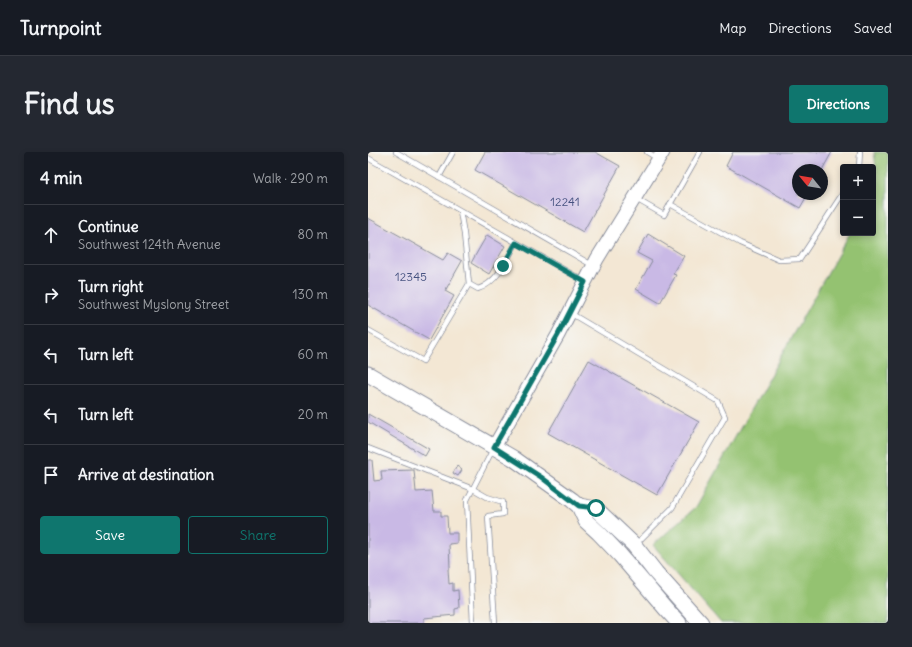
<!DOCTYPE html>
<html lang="en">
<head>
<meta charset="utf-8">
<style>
	body { margin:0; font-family:Delius,sans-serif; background:#242831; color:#f1f3f6 }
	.controls { position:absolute; right:12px; top:12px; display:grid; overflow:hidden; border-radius:4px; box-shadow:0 2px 6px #0003 }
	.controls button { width:36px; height:36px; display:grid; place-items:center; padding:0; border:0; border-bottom:1px solid #363941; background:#171b24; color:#f1f3f6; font:20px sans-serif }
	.compass { position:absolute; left:424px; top:12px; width:36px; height:36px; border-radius:50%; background:#171b24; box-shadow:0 2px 6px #0003; rotate:300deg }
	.stop { position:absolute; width:12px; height:12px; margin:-9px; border:3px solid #0f766e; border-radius:50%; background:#fff }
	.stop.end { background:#0f766e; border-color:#fff; box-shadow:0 1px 4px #0008 }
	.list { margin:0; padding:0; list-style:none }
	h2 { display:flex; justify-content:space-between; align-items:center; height:52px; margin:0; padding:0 16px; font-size:17px }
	h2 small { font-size:13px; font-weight:400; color:#9ea1a6 }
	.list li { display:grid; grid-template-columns:26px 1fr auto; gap:12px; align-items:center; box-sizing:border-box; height:60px; padding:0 16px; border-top:1px solid #363941 }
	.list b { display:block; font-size:15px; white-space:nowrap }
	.list p { margin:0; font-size:13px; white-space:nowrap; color:#9ea1a6 }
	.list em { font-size:13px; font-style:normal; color:#9ea1a6 }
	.actions { display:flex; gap:8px; padding:12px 16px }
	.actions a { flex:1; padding:9px 0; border:1px solid #0f766e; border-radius:4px; text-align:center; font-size:14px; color:#0f766e }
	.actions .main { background:#0f766e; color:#fff }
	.icon { flex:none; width:22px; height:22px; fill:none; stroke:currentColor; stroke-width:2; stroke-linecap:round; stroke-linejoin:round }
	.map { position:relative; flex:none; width:520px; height:471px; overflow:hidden; border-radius:4px }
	header { display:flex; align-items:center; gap:24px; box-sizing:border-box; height:56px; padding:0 20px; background:#171b24; border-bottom:1px solid #363941 }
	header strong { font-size:19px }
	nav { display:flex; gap:22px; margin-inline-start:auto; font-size:14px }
	.intro { display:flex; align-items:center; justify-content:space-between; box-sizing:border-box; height:96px; padding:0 24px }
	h1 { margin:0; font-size:28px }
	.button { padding:10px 18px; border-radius:4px; background:#0f766e; color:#fff; font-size:14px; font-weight:700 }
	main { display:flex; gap:24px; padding:0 24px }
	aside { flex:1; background:#171b24; border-radius:4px; box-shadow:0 2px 6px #0003 }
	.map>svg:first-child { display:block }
	.green { fill:#94c271; stroke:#587868 }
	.building { fill:#c9b9e5 }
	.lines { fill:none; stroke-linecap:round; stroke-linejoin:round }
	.lane-casing { stroke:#878b99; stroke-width:6 }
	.secondary-casing { stroke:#878b99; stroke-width:15 }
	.primary-casing { stroke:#878b99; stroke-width:17 }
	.lane { stroke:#fff; stroke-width:4.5 }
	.secondary { stroke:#fff; stroke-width:13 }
	.primary { stroke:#fff; stroke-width:15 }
	.route { stroke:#0f766e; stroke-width:5 }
	.labels { text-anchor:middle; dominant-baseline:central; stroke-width:3; stroke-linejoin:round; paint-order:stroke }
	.number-label { font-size:12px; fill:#465280 }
</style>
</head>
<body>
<header>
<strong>Turnpoint</strong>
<nav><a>Map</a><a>Directions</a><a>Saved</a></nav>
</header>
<div class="intro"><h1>Find us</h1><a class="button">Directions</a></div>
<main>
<aside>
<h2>4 min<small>Walk · 290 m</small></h2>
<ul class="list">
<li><svg class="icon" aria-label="ahead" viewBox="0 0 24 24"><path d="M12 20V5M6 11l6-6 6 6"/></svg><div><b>Continue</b><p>Southwest 124th Avenue</p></div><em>80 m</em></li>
<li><svg class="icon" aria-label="right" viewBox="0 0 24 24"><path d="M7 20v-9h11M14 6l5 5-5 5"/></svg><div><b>Turn right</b><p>Southwest Myslony Street</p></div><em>130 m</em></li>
<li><svg class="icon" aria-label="left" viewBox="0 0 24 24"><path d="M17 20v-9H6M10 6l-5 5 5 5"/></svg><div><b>Turn left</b></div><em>60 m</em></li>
<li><svg class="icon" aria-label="left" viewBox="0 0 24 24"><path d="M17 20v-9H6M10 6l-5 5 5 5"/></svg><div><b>Turn left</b></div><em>20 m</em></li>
<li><svg class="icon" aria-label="arrive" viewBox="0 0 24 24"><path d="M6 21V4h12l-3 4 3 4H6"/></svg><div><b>Arrive at destination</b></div></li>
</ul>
<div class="actions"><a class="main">Save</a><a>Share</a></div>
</aside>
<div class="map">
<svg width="520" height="471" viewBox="0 0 520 471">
	<rect width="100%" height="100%" fill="#f6f6f2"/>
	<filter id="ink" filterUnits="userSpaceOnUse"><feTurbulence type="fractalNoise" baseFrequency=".025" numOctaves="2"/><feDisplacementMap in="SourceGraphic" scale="8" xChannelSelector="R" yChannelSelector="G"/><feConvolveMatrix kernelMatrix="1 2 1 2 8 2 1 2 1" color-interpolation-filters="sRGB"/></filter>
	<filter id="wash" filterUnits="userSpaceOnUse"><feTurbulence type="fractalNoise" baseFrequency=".012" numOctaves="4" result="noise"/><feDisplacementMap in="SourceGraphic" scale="16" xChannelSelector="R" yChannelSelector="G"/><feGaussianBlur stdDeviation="0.9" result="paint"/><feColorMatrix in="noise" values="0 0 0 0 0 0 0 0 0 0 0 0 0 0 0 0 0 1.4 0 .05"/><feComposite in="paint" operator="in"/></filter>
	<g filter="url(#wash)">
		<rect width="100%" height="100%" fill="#f3e7d4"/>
		<!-- green -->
		<polygon class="green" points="506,0 520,0 520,471 353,471 285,393 328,355 482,81 505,81 505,41 510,32"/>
		<g id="blocks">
			<!-- building -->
			<g class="building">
				<polygon points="117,0 227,0 252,14 215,80 107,18"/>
				<polygon points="365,0 464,0 454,18 430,18 430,42 440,42 432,56 358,14"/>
				<polygon points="0,66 75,108 80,101 94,109 77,139 86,144 61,188 0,153"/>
				<polygon points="280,82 316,104 305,122 308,123 292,151 268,137 284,109 269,101"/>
				<polygon points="119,83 137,94 121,122 103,111"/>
				<polygon points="221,208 331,270 289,343 180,281"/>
				<polygon points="0,262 61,297 57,304 0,270"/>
				<polygon points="0,308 4,308 6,329 14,328 13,319 46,318 48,340 64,339 66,359 73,359 73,364 79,364 80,381 89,381 89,391 81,392 82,416 80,417 81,432 85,431 85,439 90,438 91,456 87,457 87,463 56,466 56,471 0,471"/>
				<polygon points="89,314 94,318 90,324 85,321"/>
			</g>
		</g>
	</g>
	<g filter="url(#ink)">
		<use href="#blocks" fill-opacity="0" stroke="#878b99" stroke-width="1"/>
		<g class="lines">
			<defs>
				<g id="lane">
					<polyline points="28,0 224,113"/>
					<polyline points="279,0 289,6"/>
					<polyline points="0,6 216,129"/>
					<polyline points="491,15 492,0"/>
					<polyline points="71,25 85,0"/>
					<polyline points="268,47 296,63 332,0"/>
					<polyline points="302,52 372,91 411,108 432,107 475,41"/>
					<polyline points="92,59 96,82 101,132"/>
					<polyline points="202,161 350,249 357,265 304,356 268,392"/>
					<path d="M0,178L55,209L101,132L110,137C130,130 139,108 148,91"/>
					<polyline points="0,296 105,337 119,345 135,350 135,362 120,364 127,471"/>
					<polyline points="105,471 99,348 125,297"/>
				</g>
				<polyline id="secondary" points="126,295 190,183 229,107 295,0"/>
				<g id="primary">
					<polyline points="0,222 145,306 204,348 211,354 218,369 231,381 252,403 298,457 311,471"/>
					<polyline points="211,354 228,357 266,393 288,421 333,471"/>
				</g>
			</defs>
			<!-- lane casing -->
			<use href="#lane" class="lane-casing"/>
			<!-- secondary casing -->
			<use href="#secondary" class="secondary-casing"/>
			<!-- primary casing -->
			<use href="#primary" class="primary-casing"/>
			<!-- lane -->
			<use href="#lane" class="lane"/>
			<!-- secondary -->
			<use href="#secondary" class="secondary"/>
			<!-- primary -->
			<use href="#primary" class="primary"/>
		</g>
	</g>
	<g class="lines" filter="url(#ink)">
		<!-- route -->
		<polyline class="route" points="135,114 148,91 217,130 190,183 126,295 173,325 211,354 228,356"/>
	</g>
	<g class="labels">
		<!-- number labels -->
		<g class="number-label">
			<text x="197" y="49">12241</text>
			<text x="43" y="124">12345</text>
		</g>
	</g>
</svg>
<div class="controls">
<button>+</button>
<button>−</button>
</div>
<svg class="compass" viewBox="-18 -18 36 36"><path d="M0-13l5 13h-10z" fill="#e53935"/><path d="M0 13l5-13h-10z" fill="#9ea1a6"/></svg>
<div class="stop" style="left:228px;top:356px"></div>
<div class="stop end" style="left:135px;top:114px"></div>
</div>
</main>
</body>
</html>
